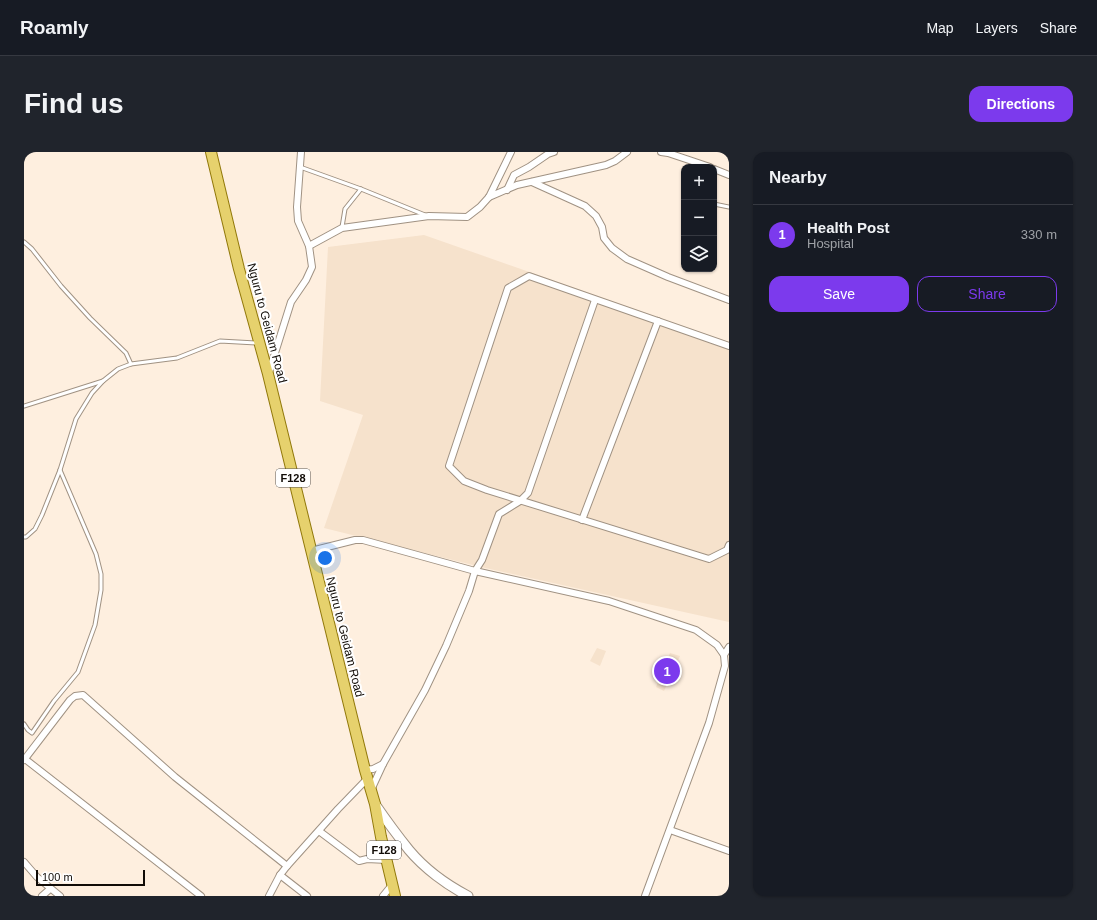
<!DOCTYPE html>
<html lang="en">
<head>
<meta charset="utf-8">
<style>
	body { margin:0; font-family:Arial,sans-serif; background:#20242c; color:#f1f3f6 }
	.controls { position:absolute; right:12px; top:12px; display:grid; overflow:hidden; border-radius:8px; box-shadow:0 1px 3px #0004 }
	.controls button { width:36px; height:36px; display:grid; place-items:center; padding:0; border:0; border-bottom:1px solid #363941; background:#171b24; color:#f1f3f6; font:20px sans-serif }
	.scale { position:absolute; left:12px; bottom:10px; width:109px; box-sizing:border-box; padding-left:4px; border:2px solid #110c07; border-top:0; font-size:11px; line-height:14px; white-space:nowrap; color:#110c07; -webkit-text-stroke:3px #fff; paint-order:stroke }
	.you { position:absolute; left:301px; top:406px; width:14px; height:14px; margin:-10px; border:3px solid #fff; border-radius:50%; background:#1a73e8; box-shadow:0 0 0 6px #1a73e833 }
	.badge { display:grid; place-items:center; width:26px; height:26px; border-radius:50%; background:#7c3aed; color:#fff; font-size:13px; font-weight:700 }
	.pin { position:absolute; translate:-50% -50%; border:2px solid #fff; box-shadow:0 1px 4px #0006 }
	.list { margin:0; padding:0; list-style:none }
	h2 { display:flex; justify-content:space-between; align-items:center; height:52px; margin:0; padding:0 16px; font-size:17px }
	h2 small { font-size:13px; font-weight:400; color:#9ea1a6 }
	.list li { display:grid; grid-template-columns:26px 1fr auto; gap:12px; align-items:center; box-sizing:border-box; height:60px; padding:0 16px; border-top:1px solid #363941 }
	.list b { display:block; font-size:15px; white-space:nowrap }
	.list p { margin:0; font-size:13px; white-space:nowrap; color:#9ea1a6 }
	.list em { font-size:13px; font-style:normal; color:#9ea1a6 }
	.actions { display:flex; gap:8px; padding:12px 16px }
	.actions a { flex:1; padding:9px 0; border:1px solid #7c3aed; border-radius:12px; text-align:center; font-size:14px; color:#7c3aed }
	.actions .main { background:#7c3aed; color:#fff }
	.icon { flex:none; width:22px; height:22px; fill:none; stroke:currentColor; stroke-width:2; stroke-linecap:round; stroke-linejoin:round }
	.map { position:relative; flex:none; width:705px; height:744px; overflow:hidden; border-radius:12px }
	header { display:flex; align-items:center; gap:24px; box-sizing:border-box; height:56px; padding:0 20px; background:#171b24; border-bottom:1px solid #363941 }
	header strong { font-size:19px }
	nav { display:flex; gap:22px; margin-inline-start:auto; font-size:14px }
	.intro { display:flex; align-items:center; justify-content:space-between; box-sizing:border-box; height:96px; padding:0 24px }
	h1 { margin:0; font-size:28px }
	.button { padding:10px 18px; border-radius:12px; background:#7c3aed; color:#fff; font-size:14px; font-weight:700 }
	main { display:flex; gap:24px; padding:0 24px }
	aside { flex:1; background:#171b24; border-radius:12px; box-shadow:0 1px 3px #0004 }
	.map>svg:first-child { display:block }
	.built { fill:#f6e2cc }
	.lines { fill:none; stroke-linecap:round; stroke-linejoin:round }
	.lane-casing { stroke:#a09283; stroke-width:5 }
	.street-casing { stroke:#a09283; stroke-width:8 }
	.secondary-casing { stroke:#a09283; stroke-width:11 }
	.primary-casing { stroke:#91780a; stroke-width:12 }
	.lane { stroke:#fff; stroke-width:3 }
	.street { stroke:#fff; stroke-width:6 }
	.secondary { stroke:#fff; stroke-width:9 }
	.primary { stroke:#e6d16d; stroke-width:10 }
	.labels { text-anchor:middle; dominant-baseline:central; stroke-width:4; stroke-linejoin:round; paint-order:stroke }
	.shield { fill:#fff; stroke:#585551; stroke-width:1 }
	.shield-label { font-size:11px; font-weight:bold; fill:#110c07 }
	.street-label { font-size:12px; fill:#110c07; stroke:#fff }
</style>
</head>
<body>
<header>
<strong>Roamly</strong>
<nav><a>Map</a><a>Layers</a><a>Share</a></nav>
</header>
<div class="intro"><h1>Find us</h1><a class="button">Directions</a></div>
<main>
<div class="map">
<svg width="705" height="744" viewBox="0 0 705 744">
	<rect width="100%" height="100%" fill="#feefdf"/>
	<!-- built -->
	<g class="built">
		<polygon points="400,83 705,190 705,470 457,415 300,376 339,263 296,249 304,95"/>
		<polygon points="573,496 582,499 576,514 566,509"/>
		<polygon points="646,501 656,504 640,539 632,535"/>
	</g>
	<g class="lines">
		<defs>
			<g id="lane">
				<polyline points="276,15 337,37 401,63"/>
				<polyline points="690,52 705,55"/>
				<polyline points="318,75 321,57 337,37"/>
				<polyline points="0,90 8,97 37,134 66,166 102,201 107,212"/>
				<polyline points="0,254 79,229"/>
				<polyline points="0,385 2,385 11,377 18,363 36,318 52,267 68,241 79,229 94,217 107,212 153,206 196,189 234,191"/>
				<polyline points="0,572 4,578 8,581 30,549 54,520 71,473 77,438 77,422 72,402 36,318"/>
			</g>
			<g id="street">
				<polyline points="637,0 644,1 686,15"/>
				<polyline points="690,17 705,23"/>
				<polyline points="508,30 561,54 572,64 578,75 580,86 588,96 603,107 644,125 705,148"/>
				<polyline points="483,38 490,23 505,15 524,2 530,0"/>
				<polyline points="465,45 493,33 582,13 591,9 603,0"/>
				<polyline points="285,94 318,76 405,64 443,65 456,55 465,45 487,0"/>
				<polyline points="705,194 505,124 484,136 425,314 440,329 463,338 685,407 703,398 705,393"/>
				<polyline points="245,220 267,150 282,128 288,115 285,94 274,69 273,55 277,0"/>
				<polyline points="558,368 634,169"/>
				<polyline points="287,399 331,388 339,388 451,419 585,449 672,478 693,493 700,503 701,514 685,571 621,744"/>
				<polyline points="700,503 705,495"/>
				<polyline points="1,607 177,744"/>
				<polyline points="0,608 46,548 51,544 59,543 151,625 263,714"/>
				<polyline points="341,618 349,617 359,612"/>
				<polyline points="347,638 359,612 401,538 422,494 445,439 451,419 458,408 475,362 496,349 504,341 571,148"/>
				<polyline points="646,678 705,699"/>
				<polyline points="295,679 335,709 343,707 363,708"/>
				<polyline points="0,710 13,725 36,744"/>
				<polyline points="256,723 283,744"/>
				<polyline points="18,744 26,737"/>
				<polyline points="245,744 256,723 263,714 314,657 343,627"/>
				<polyline points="359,744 368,733"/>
			</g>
			<path id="secondary" d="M351,652C362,668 373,683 385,698C400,716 423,733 444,744"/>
			<polyline id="primary" points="187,0 215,117 244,222 341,618 351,652 357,685 371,744"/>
		</defs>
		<!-- lane casing -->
		<use href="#lane" class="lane-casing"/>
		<!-- street casing -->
		<use href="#street" class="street-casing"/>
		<!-- secondary casing -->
		<use href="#secondary" class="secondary-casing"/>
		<!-- primary casing -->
		<use href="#primary" class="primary-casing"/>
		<!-- lane -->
		<use href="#lane" class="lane"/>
		<!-- street -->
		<use href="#street" class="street"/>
		<!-- secondary -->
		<use href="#secondary" class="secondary"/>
		<!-- primary -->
		<use href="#primary" class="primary"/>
	</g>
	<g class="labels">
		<!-- shield labels -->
		<g class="shield">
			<rect x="252" y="317" width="34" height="18" rx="3"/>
			<rect x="343" y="689" width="34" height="18" rx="3"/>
		</g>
		<g class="shield-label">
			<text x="269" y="326">F128</text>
			<text x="360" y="698">F128</text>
		</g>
		<!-- street labels -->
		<g class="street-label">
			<text transform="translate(243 171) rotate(75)">Nguru to Geidam Road</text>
			<text transform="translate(321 485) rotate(76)">Nguru to Geidam Road</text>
		</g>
	</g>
</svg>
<div class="controls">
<button>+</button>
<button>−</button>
<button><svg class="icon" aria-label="layers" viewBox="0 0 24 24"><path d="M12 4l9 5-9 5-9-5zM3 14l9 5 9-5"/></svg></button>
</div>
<div class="scale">100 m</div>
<div class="you"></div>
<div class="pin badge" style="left:643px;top:519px">1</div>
</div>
<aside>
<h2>Nearby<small></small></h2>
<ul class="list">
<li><span class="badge">1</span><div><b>Health Post</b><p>Hospital</p></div><em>330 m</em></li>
</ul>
<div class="actions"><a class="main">Save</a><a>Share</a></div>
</aside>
</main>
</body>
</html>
